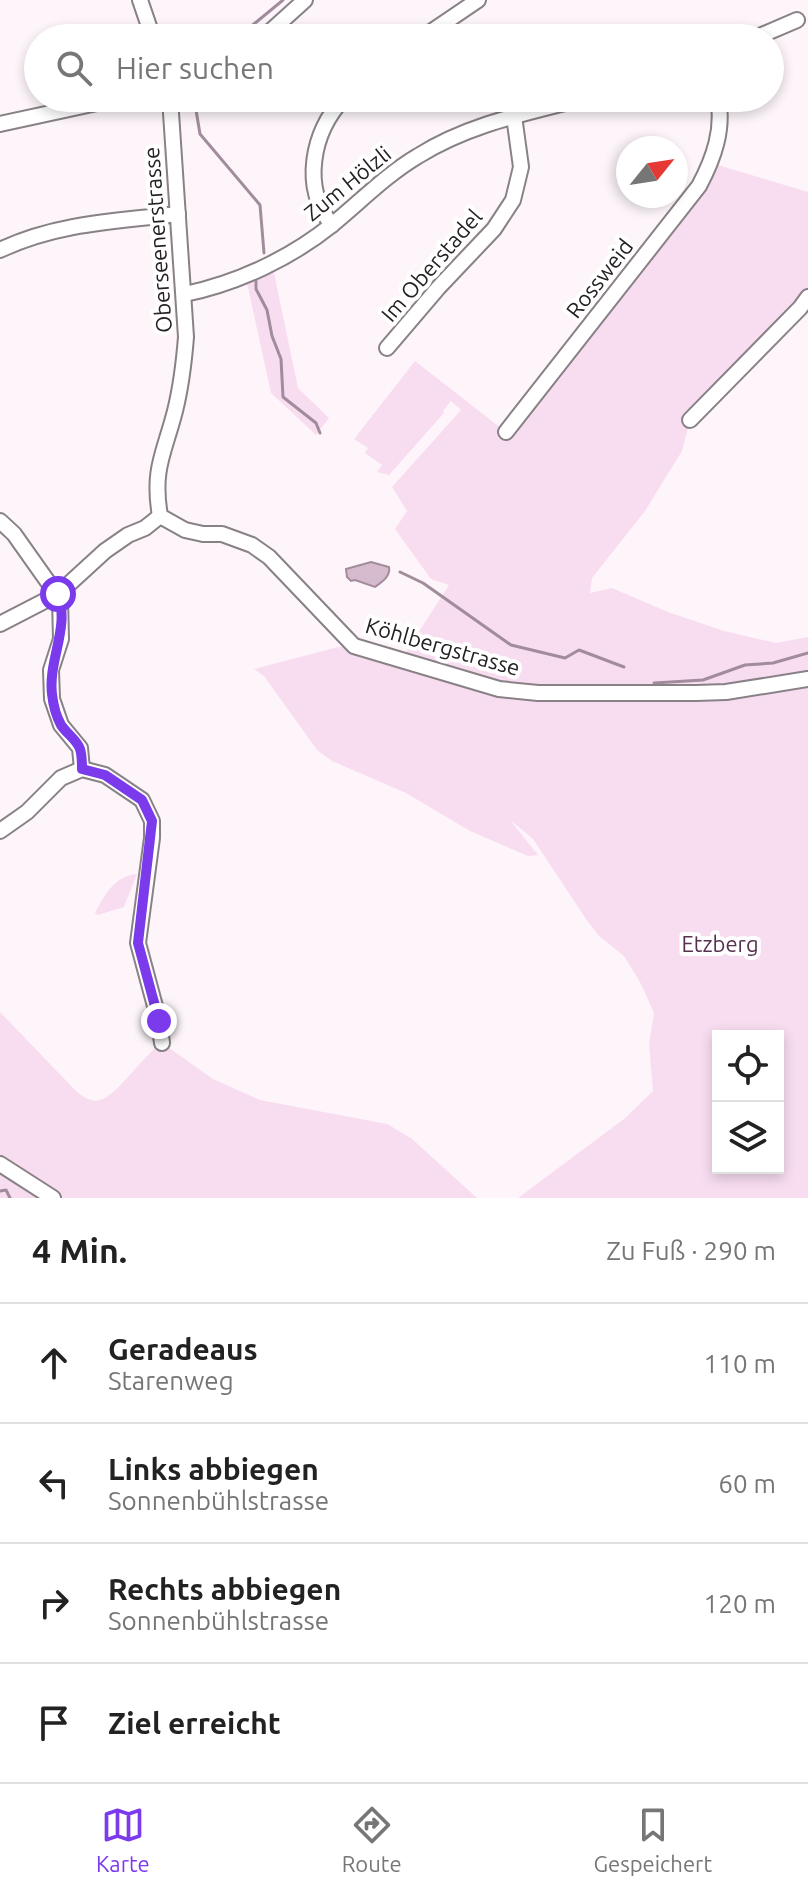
<!DOCTYPE html>
<html lang="de">
<head>
<meta charset="utf-8">
<style>
	body { margin:0; font-family:Ubuntu,sans-serif; background:#f2f2f2; color:#222 }
	.controls { position:absolute; right:24px; bottom:24px; display:grid; overflow:hidden; border-radius:0px; box-shadow:0 4px 12px #0003 }
	.controls button { width:72px; height:72px; display:grid; place-items:center; padding:0; border:0; border-bottom:2px solid #e0e0e0; background:#fff; color:#222; font:40px sans-serif }
	.compass { position:absolute; left:616px; top:136px; width:72px; height:72px; border-radius:50%; background:#fff; box-shadow:0 4px 12px #0003; rotate:60deg }
	.stop { position:absolute; width:24px; height:24px; margin:-18px; border:6px solid #7c3aed; border-radius:50%; background:#fff }
	.stop.end { background:#7c3aed; border-color:#fff; box-shadow:0 2px 8px #0008 }
	.list { margin:0; padding:0; list-style:none }
	h2 { display:flex; justify-content:space-between; align-items:center; height:104px; margin:0; padding:0 32px; font-size:34px }
	h2 small { font-size:26px; font-weight:400; color:#767676 }
	.list li { display:grid; grid-template-columns:52px 1fr auto; gap:24px; align-items:center; box-sizing:border-box; height:120px; padding:0 32px; border-top:2px solid #e0e0e0 }
	.list b { display:block; font-size:30px; white-space:nowrap }
	.list p { margin:0; font-size:26px; white-space:nowrap; color:#767676 }
	.list em { font-size:26px; font-style:normal; color:#767676 }
	.icon { flex:none; width:44px; height:44px; fill:none; stroke:currentColor; stroke-width:2; stroke-linecap:round; stroke-linejoin:round }
	.map { position:relative; flex:none; width:808px; height:1198px; overflow:hidden }
	.search { position:absolute; background:#fff; box-shadow:0 4px 12px #0003; left:24px; right:24px; top:24px; height:88px; display:flex; align-items:center; gap:20px; box-sizing:border-box; padding:0 28px; border-radius:44px; color:#767676; font-size:30px }
	.sheet { height:584px; background:#fff }
	nav { display:flex; justify-content:space-around; align-items:center; box-sizing:border-box; height:112px; border-top:2px solid #e0e0e0; background:#fff; font-size:22px; color:#767676 }
	nav a { display:grid; justify-items:center; gap:4px }
	nav .on { color:#7c3aed }
	.map>svg:first-child { display:block }
	.green { fill:#f8ddf0; fill-rule:evenodd }
	.water { fill:#d6bace; stroke:#a18c9b; stroke-width:2 }
	.lines { fill:none; stroke-linecap:round; stroke-linejoin:round }
	.stream { stroke:#a18c9b; stroke-width:3 }
	.minor-casing { stroke:#888186; stroke-width:18 }
	.minor { stroke:#fff; stroke-width:14 }
	.route { stroke:#7c3aed; stroke-width:10 }
	.labels { text-anchor:middle; dominant-baseline:central; stroke-width:8; stroke-linejoin:round; paint-order:stroke }
	.street-label { font-size:22px; fill:#242123; stroke:#fff }
	.park-label { font-size:22px; fill:#57304f; stroke:#fff }
</style>
</head>
<body>
<div class="map">
<svg width="808" height="1198" viewBox="0 0 808 1198">
	<rect width="100%" height="100%" fill="#fdf5fa"/>
	<!-- green -->
	<g class="green">
		<path d="M711,163L808,192V297L690,420L682,451L645,511L592,578L590,593L612,588L668,612L724,631L776,643L808,637V1198H518L624,1119L653,1091L649,1044L654,1013L641,984L624,956L599,936L586,919L533,839L510,820L538,855L528,856L470,831L406,793L332,761L317,750L264,676L254,669L338,647L354,646L400,661L449,585L431,579L395,529L407,511L392,487L461,410L451,401L443,411L444,413L389,475L377,472L382,465L365,453L368,448L354,439L415,361L506,432ZM718,1036H778V1168H718Z"/>
		<polygon points="272,263 298,388 329,418 316,435 271,393 245,274"/>
		<path d="M137,874L124,907L98,915L95,913C105,895 114,876 137,874Z"/>
		<path d="M0,1012L76,1091C82,1096 91,1103 100,1100C117,1096 143,1055 162,1043L213,1079L260,1100L387,1124L411,1138L477,1198H0Z"/>
	</g>
	<!-- water -->
	<path class="water" d="M371,562L389,567C391,576 382,582 375,587L355,580L351,581L347,577L346,569Z"/>
	<g class="lines">
		<!-- stream -->
		<g class="stream">
			<polyline points="237,38 283,0"/>
			<polyline points="195,104 200,134 260,205 264,253"/>
			<polyline points="256,281 256,289 267,310 272,336 281,359 283,397 316,423 320,433"/>
			<polyline points="400,572 423,583 511,645 565,658 579,650 624,667"/>
			<polyline points="654,683 703,680 745,665 773,663 808,653"/>
			<polyline points="0,1191 6,1190 10,1198"/>
		</g>
		<defs>
			<g id="minor">
				<polyline points="140,0 153,38"/>
				<polyline points="263,38 305,0"/>
				<polyline points="422,38 478,0"/>
				<polyline points="755,38 797,20"/>
				<polyline points="0,124 120,98"/>
				<path d="M332,225C301,187 312,132 344,98"/>
				<path d="M0,250C56,223 117,221 178,214"/>
				<path d="M185,294C238,283 291,258 333,224C361,201 386,175 418,156C469,124 527,113 585,98"/>
				<polyline points="387,348 439,287 494,229 513,200 521,167 514,116"/>
				<polyline points="690,420 800,308 808,297"/>
				<path d="M506,432L699,186C714,158 724,129 718,98"/>
				<polyline points="160,516 185,530 203,534 222,534 252,545 269,557 354,646 499,689 538,693 696,693 726,692 808,679"/>
				<path d="M160,516C152,469 164,454 175,411C181,387 184,362 186,337L170,98"/>
				<polyline points="0,521 14,534 60,599 61,639 51,670 52,699 61,725 80,748 82,769"/>
				<polyline points="0,624 58,594 105,551 128,535 145,528 160,516"/>
				<polyline points="0,831 27,812 61,778 82,769 105,775 142,800 152,821 152,838 138,943 159,1021 162,1043"/>
				<polyline points="0,1164 53,1198"/>
			</g>
		</defs>
		<!-- minor casing -->
		<use href="#minor" class="minor-casing"/>
		<!-- minor -->
		<use href="#minor" class="minor"/>
	</g>
	<g class="lines">
		<!-- route -->
		<path class="route" d="M58,594C70,628 48,660 52,694C53,703 56,716 61,725C66,733 77,740 80,749C82,755 82,763 82,769L105,775L142,800L152,821L138,943L159,1021"/>
	</g>
	<g class="labels">
		<!-- street labels -->
		<g class="street-label">
			<text transform="translate(347 183) rotate(-39)">Zum Hölzli</text>
			<text transform="translate(157 240) rotate(-94)">Oberseenerstrasse</text>
			<text transform="translate(431 265) rotate(-49)">Im Oberstadel</text>
			<text transform="translate(599 278) rotate(-52)">Rossweid</text>
			<text transform="translate(443 646) rotate(16)">Köhlbergstrasse</text>
		</g>
		<!-- park labels -->
		<g class="park-label">
			<text x="720" y="943">Etzberg</text>
		</g>
	</g>
</svg>
<div class="controls">
<button><svg class="icon" aria-label="locate" viewBox="0 0 24 24"><circle cx="12" cy="12" r="6"/><path d="M12 2v4M12 18v4M2 12h4M18 12h4"/></svg></button>
<button><svg class="icon" aria-label="layers" viewBox="0 0 24 24"><path d="M12 4l9 5-9 5-9-5zM3 14l9 5 9-5"/></svg></button>
</div>
<svg class="compass" viewBox="-18 -18 36 36"><path d="M0-13l5 13h-10z" fill="#e53935"/><path d="M0 13l5-13h-10z" fill="#767676"/></svg>
<div class="stop" style="left:58px;top:594px"></div>
<div class="stop end" style="left:159px;top:1021px"></div>
<div class="search"><svg class="icon" aria-label="search" viewBox="0 0 24 24"><circle cx="10" cy="10" r="6"/><path d="M15 15l6 6"/></svg>Hier suchen</div>
</div>
<section class="sheet">
<h2>4 Min.<small>Zu Fuß · 290 m</small></h2>
<ul class="list">
<li><svg class="icon" aria-label="ahead" viewBox="0 0 24 24"><path d="M12 20V5M6 11l6-6 6 6"/></svg><div><b>Geradeaus</b><p>Starenweg</p></div><em>110 m</em></li>
<li><svg class="icon" aria-label="left" viewBox="0 0 24 24"><path d="M17 20v-9H6M10 6l-5 5 5 5"/></svg><div><b>Links abbiegen</b><p>Sonnenbühlstrasse</p></div><em>60 m</em></li>
<li><svg class="icon" aria-label="right" viewBox="0 0 24 24"><path d="M7 20v-9h11M14 6l5 5-5 5"/></svg><div><b>Rechts abbiegen</b><p>Sonnenbühlstrasse</p></div><em>120 m</em></li>
<li><svg class="icon" aria-label="arrive" viewBox="0 0 24 24"><path d="M6 21V4h12l-3 4 3 4H6"/></svg><div><b>Ziel erreicht</b></div></li>
</ul>
</section>
<nav>
<a class="on"><svg class="icon" aria-label="map" viewBox="0 0 24 24"><path d="M3 6l6-2 6 2 6-2v14l-6 2-6-2-6 2zM9 4v14M15 6v14"/></svg>Karte</a>
<a><svg class="icon" aria-label="directions" viewBox="0 0 24 24"><path d="M12 3l9 9-9 9-9-9zM9 14v-3h6M13 9l2 2-2 2"/></svg>Route</a>
<a><svg class="icon" aria-label="saved" viewBox="0 0 24 24"><path d="M7 4h10v16l-5-4-5 4z"/></svg>Gespeichert</a>
</nav>
</body>
</html>
